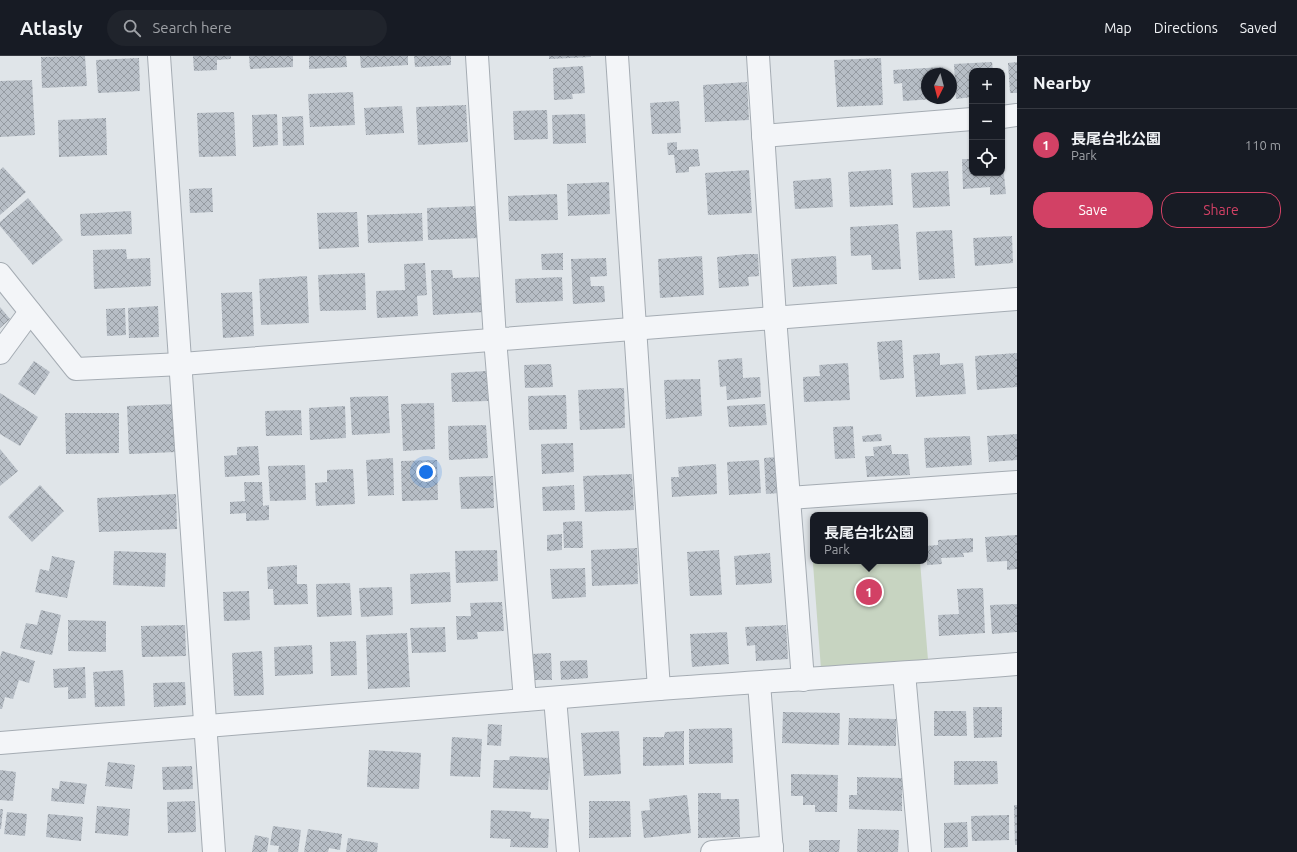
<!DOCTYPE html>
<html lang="en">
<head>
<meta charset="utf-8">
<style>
	body { margin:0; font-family:Ubuntu,"Noto Sans JP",sans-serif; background:#20242c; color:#f1f3f6 }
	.controls { position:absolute; right:12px; top:12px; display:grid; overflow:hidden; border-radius:8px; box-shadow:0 1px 3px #0004 }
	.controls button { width:36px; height:36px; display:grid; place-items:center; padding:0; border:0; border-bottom:1px solid #363941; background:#171b24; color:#f1f3f6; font:20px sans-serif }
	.compass { position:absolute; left:921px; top:12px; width:36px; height:36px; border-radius:50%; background:#171b24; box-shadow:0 1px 3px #0004; rotate:186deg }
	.you { position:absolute; left:426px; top:416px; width:14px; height:14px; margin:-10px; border:3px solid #fff; border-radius:50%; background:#1a73e8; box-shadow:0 0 0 6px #1a73e833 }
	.badge { display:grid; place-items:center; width:26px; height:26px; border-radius:50%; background:#d24165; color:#fff; font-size:13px; font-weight:700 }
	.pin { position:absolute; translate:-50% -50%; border:2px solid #fff; box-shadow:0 1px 4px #0006 }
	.popup { position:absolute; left:810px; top:456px; width:118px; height:52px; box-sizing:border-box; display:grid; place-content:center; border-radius:8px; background:#171b24; filter:drop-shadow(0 1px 3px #0005); font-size:13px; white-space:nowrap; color:#9ea1a6 }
	.popup b { font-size:15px; color:#f1f3f6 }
	.popup::after { content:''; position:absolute; left:50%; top:100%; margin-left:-8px; border:8px solid transparent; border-top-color:#171b24 }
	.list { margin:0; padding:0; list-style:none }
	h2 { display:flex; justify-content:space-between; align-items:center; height:52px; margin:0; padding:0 16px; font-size:17px }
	h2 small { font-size:13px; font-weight:400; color:#9ea1a6 }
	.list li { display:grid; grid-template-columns:26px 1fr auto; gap:12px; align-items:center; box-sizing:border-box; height:72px; padding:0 16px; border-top:1px solid #363941 }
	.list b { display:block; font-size:15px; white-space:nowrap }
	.list p { margin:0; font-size:13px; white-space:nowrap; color:#9ea1a6 }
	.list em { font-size:13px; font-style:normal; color:#9ea1a6 }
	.actions { display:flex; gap:8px; padding:12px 16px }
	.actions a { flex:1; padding:9px 0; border:1px solid #d24165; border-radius:16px; text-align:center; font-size:14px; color:#d24165 }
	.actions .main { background:#d24165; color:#fff }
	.icon { flex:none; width:22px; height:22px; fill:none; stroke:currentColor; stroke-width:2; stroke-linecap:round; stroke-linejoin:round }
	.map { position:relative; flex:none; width:1017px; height:796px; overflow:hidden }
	header { display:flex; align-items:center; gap:24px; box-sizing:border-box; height:56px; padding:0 20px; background:#171b24; border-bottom:1px solid #363941 }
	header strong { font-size:19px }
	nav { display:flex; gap:22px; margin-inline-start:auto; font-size:14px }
	.search { width:280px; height:36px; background:#20242c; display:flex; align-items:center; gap:10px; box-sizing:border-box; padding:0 14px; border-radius:22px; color:#9ea1a6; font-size:15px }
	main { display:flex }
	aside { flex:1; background:#171b24 }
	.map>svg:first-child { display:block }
	.green { fill:#c7d4c1 }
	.building { fill:url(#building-cross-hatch) }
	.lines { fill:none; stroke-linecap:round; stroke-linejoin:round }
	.minor-casing { stroke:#a5acb3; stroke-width:24 }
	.minor { stroke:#f3f5f8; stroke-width:22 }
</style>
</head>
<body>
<header>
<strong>Atlasly</strong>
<div class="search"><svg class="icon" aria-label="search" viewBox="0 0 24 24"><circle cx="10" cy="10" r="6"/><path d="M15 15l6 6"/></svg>Search here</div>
<nav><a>Map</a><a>Directions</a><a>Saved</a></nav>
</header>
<main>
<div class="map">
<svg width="1017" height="796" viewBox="0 0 1017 796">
	<defs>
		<pattern id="building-cross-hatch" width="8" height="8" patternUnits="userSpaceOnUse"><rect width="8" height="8" fill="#b7bec6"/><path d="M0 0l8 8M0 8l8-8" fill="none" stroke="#959ba2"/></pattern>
	</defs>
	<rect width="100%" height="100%" fill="#e0e5e9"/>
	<!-- green -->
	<polygon class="green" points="813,467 813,505 920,505 928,604 821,613 810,468"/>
	<!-- building -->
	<g class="building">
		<polygon points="85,0 87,30 42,32 41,1"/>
		<polygon points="193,0 231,0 231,3 217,4 217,14 194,15"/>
		<polygon points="249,0 293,0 293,11 250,13"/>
		<polygon points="309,0 346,0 347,11 309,13"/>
		<polygon points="360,0 408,0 408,9 361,12"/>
		<polygon points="414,0 451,0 451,9 415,11"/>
		<polygon points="549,0 591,0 591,1 549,3"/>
		<polygon points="139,2 140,35 98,37 96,4"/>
		<polygon points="881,2 883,49 837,51 834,4"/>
		<polygon points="992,6 993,15 972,15 972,41 956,43 954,8"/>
		<polygon points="1017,6 1017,37 1010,37 1008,7"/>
		<polygon points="583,10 585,37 572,38 573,43 554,44 553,12"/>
		<polygon points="943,11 944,18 927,18 927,42 935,43 903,45 902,27 894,28 893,14"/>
		<polygon points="32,24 35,79 0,81 0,25"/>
		<polygon points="747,26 749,64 705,66 703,29"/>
		<polygon points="353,36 355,69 310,71 308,38"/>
		<polygon points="679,45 681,77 652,78 650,47"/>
		<polygon points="466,49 468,86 418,89 416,51"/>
		<polygon points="402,50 404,77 366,79 364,52"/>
		<polygon points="547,54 548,83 514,84 513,55"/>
		<polygon points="234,56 236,100 199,101 197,57"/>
		<polygon points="277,58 278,89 253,91 252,59"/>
		<polygon points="585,58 586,87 553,88 552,59"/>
		<polygon points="303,60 304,89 283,90 282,61"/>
		<polygon points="106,62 107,99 59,101 58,64"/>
		<polygon points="677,86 677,94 698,93 700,110 689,111 689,116 676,117 674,99 668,99 667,87"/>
		<polygon points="1002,100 1006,138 990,139 990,131 963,133 962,103 972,103 972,117 1002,117"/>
		<polygon points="3,111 26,136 0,159 0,114"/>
		<polygon points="891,113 893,149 850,151 848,116"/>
		<polygon points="749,114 752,157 708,159 705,117"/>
		<polygon points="948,115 950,150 913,152 911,117"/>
		<polygon points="831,122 833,151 795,153 793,125"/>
		<polygon points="609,126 610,158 568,160 567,128"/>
		<polygon points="212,132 213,156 190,157 189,133"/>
		<polygon points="557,138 558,164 509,165 508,140"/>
		<polygon points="28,142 63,184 33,209 0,170 0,166"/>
		<polygon points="477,150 479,182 428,184 427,152"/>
		<polygon points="131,155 132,178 81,180 80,158"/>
		<polygon points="357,156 359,191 319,193 317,157"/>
		<polygon points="422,157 423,185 368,187 367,159"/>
		<polygon points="898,168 901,213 872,214 871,199 851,200 850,171"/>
		<polygon points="952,174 955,222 919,224 916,176"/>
		<polygon points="1012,180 1013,207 975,210 973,182"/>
		<polygon points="126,193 127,203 150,202 151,230 94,233 93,194"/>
		<polygon points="563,197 563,214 542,214 541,198"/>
		<polygon points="747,198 758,198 759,220 748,221 749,230 719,232 717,201"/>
		<polygon points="702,200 704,239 660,242 658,203"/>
		<polygon points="836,200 837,228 793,231 791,203"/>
		<polygon points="606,202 607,220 590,221 591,230 604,230 605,246 573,248 571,203"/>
		<polygon points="425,207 427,239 417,240 418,260 377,262 376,235 405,234 404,208"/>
		<polygon points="431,214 452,214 453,222 482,221 484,256 433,259"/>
		<polygon points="365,217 366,254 320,255 318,219"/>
		<polygon points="307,220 309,267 261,269 259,223"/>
		<polygon points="562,221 563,245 516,247 515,223"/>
		<polygon points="252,236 254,280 223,282 221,237"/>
		<polygon points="158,250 159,281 129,282 128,252"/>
		<polygon points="0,251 10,263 0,272"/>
		<polygon points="125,252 126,279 107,280 106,253"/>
		<polygon points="902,284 904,322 880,324 877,286"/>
		<polygon points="940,297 940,309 963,307 966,338 916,341 913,299"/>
		<polygon points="1017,297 1017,331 977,334 975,300"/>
		<polygon points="742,302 743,322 760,321 761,341 727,344 726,330 720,331 718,304"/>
		<polygon points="34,305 50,316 35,339 18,328"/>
		<polygon points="848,307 850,344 804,346 803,321 820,320 819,309"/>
		<polygon points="551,308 553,331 525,332 524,309"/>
		<polygon points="487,315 488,345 452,346 451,317"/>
		<polygon points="700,323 702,360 666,363 664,324"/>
		<polygon points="624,332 625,372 580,374 578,334"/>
		<polygon points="0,337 38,361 20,390 0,378"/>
		<polygon points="566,339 567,373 529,374 528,340"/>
		<polygon points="388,340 390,377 352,379 350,341"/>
		<polygon points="434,347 435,393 403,395 401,348"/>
		<polygon points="174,348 176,396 129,398 127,350"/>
		<polygon points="765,348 767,369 729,371 727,350"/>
		<polygon points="345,350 346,382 310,384 309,352"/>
		<polygon points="301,354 302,379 266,380 265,355"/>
		<polygon points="65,357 119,357 119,397 66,398"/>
		<polygon points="486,369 488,402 449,404 448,370"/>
		<polygon points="853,370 855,402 835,403 833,371"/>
		<polygon points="881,378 882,385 863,386 862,380"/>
		<polygon points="1017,378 1017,404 989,406 987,380"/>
		<polygon points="970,380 972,409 926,412 924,382"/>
		<polygon points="573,387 574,416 542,418 541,388"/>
		<polygon points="891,389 892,398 908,398 910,419 867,421 865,400 874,400 873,391"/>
		<polygon points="258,390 260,419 225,421 224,400 237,399 237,391"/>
		<polygon points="0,393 18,415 0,430"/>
		<polygon points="777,401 780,437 766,438 764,402"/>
		<polygon points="393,402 394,439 368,440 366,404"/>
		<polygon points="437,404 438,444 402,445 401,405"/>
		<polygon points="759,404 761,437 729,439 727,406"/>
		<polygon points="716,408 717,438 672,441 671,421 679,421 678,411"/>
		<polygon points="305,409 306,444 270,445 268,410"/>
		<polygon points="353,413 355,448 316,450 315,427 327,426 327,414"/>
		<polygon points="632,418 634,454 585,456 583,420"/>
		<polygon points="493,420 494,452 461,453 459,421"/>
		<polygon points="244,426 262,426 263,450 269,449 269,464 246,465 246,457 230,458 230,446 245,445"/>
		<polygon points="40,429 64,455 32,486 8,461"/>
		<polygon points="574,429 575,454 543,455 542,431"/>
		<polygon points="176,438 177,473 99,476 97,442"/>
		<polygon points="582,465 583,492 564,492 563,466"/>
		<polygon points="562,478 562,494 547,495 547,479"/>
		<polygon points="1017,479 1017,513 1007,514 1007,505 987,506 985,481"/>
		<polygon points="973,482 973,496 963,497 964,501 941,502 942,508 927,509 926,490 938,489 938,484"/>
		<polygon points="637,492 638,528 592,530 591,494"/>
		<polygon points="497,494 498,525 456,527 455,495"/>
		<polygon points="719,494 722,539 690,540 687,496"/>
		<polygon points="114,495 166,497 165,531 113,529"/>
		<polygon points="770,497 772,527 736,529 734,500"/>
		<polygon points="52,500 75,505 67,542 35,536 40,513 49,515"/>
		<polygon points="297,509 297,528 307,528 308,548 274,549 273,533 268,533 267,511"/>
		<polygon points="585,512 586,541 552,543 550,513"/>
		<polygon points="450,516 451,546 411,548 410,518"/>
		<polygon points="350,527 352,559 317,561 316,528"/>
		<polygon points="392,531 393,559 361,561 359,532"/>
		<polygon points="983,532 985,577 939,580 938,559 959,558 957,533"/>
		<polygon points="249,535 250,564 224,565 223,536"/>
		<polygon points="502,546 504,575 477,576 478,583 457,584 456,560 471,560 470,547"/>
		<polygon points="1017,548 1017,576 992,578 990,549"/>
		<polygon points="41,554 61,559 52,599 20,592 26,567 37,569"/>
		<polygon points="68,564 106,565 106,596 68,595"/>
		<polygon points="185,569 186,600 142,601 141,570"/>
		<polygon points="786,569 788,603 756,605 755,589 747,590 745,571"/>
		<polygon points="445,571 446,596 412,597 410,572"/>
		<polygon points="727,576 729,608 692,611 690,578"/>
		<polygon points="407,577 410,631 368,633 366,579"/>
		<polygon points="356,585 357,619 331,620 330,586"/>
		<polygon points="312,589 313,618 275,620 274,591"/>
		<polygon points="2,595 35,605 29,627 19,624 13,643 5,641 2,653 0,653 0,602"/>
		<polygon points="262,595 264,639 234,640 232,597"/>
		<polygon points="551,597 552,624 532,624 531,598"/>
		<polygon points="587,604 588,622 561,624 560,605"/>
		<polygon points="85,611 86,642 68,643 68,631 54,632 53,613"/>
		<polygon points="123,614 125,650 95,651 93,616"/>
		<polygon points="185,626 186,649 154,651 153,627"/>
		<polygon points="973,651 1002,651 1002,681 974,682"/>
		<polygon points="934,655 966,655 967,680 934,680"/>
		<polygon points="783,656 840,657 839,689 782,687"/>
		<polygon points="849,662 896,663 896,690 848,689"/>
		<polygon points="488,668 502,669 501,690 487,689"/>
		<polygon points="732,672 733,707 689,708 689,673"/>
		<polygon points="619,675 621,718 584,720 581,677"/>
		<polygon points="684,675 684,709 643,710 643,681 664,681 665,676"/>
		<polygon points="452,681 482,683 480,721 450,720"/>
		<polygon points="369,694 421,697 419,733 367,731"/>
		<polygon points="510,700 550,702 548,734 493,732 494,704 509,704"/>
		<polygon points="954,705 997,705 998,728 954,729"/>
		<polygon points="108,706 135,709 132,733 105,730"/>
		<polygon points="192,710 193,733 163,734 162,711"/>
		<polygon points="0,714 16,716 13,745 0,744"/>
		<polygon points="791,718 838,719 837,756 815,756 815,749 803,749 803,740 791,740"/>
		<polygon points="857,721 902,722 902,755 849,753 849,739 857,739"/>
		<polygon points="60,725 87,728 84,748 51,745 52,732 59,733"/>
		<polygon points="698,737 721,737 721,743 739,743 740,781 698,782"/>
		<polygon points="687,739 691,777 644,782 641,755 650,754 649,743"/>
		<polygon points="195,745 196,776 168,777 167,746"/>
		<polygon points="589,745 630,745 631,781 589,782"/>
		<polygon points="1014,749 1017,749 1017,789 1015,789"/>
		<polygon points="97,750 130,753 128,780 95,777"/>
		<polygon points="0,753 3,753 1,773 0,773"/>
		<polygon points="491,754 531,756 530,762 549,763 548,792 510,791 511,783 490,782"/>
		<polygon points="7,756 27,758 25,780 4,778"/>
		<polygon points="48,758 83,761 81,785 46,781"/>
		<polygon points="1009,759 1009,784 972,785 971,760"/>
		<polygon points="967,766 968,791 944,792 944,767"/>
		<polygon points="273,770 301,774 298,796 278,796 279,790 270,789"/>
		<polygon points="308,773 342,778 340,794 329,792 328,796 304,796"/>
		<polygon points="858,773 899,774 898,796 857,796"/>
		<polygon points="255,779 269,782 267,796 252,796"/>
		<polygon points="348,782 378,787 377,796 346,796"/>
		<polygon points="809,784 840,784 839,796 809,796"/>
	</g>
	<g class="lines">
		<defs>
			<g id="minor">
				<polyline points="159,0 214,796"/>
				<polyline points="477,0 495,283 525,644"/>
				<polyline points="617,0 659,633"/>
				<polyline points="758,0 775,261 803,624"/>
				<polyline points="1002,61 1017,59"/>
				<polyline points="763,80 972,63"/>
				<polyline points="0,218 76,313 182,308 1017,243"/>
				<polyline points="0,297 30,256"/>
				<polyline points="789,442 1017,426"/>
				<polyline points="904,617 920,796"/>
				<polyline points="759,627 772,796"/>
				<polyline points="555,642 568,796"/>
				<path d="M0,687C220,671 439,649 659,633C778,624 898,618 1017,608"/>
				<polyline points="712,796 772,791"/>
			</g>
		</defs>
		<!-- minor casing -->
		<use href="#minor" class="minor-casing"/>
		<!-- minor -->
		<use href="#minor" class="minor"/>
	</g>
</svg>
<div class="controls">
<button>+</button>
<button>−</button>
<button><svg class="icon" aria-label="locate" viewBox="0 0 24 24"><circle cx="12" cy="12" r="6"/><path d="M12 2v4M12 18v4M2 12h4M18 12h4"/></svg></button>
</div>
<svg class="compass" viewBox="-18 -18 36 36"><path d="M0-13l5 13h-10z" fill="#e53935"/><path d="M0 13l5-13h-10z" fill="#9ea1a6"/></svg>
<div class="you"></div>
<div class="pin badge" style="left:869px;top:536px">1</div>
<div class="popup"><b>長尾台北公園</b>Park</div>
</div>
<aside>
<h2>Nearby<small></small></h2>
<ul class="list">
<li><span class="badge">1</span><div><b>長尾台北公園</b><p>Park</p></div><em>110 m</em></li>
</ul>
<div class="actions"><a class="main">Save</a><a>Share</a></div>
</aside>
</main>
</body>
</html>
